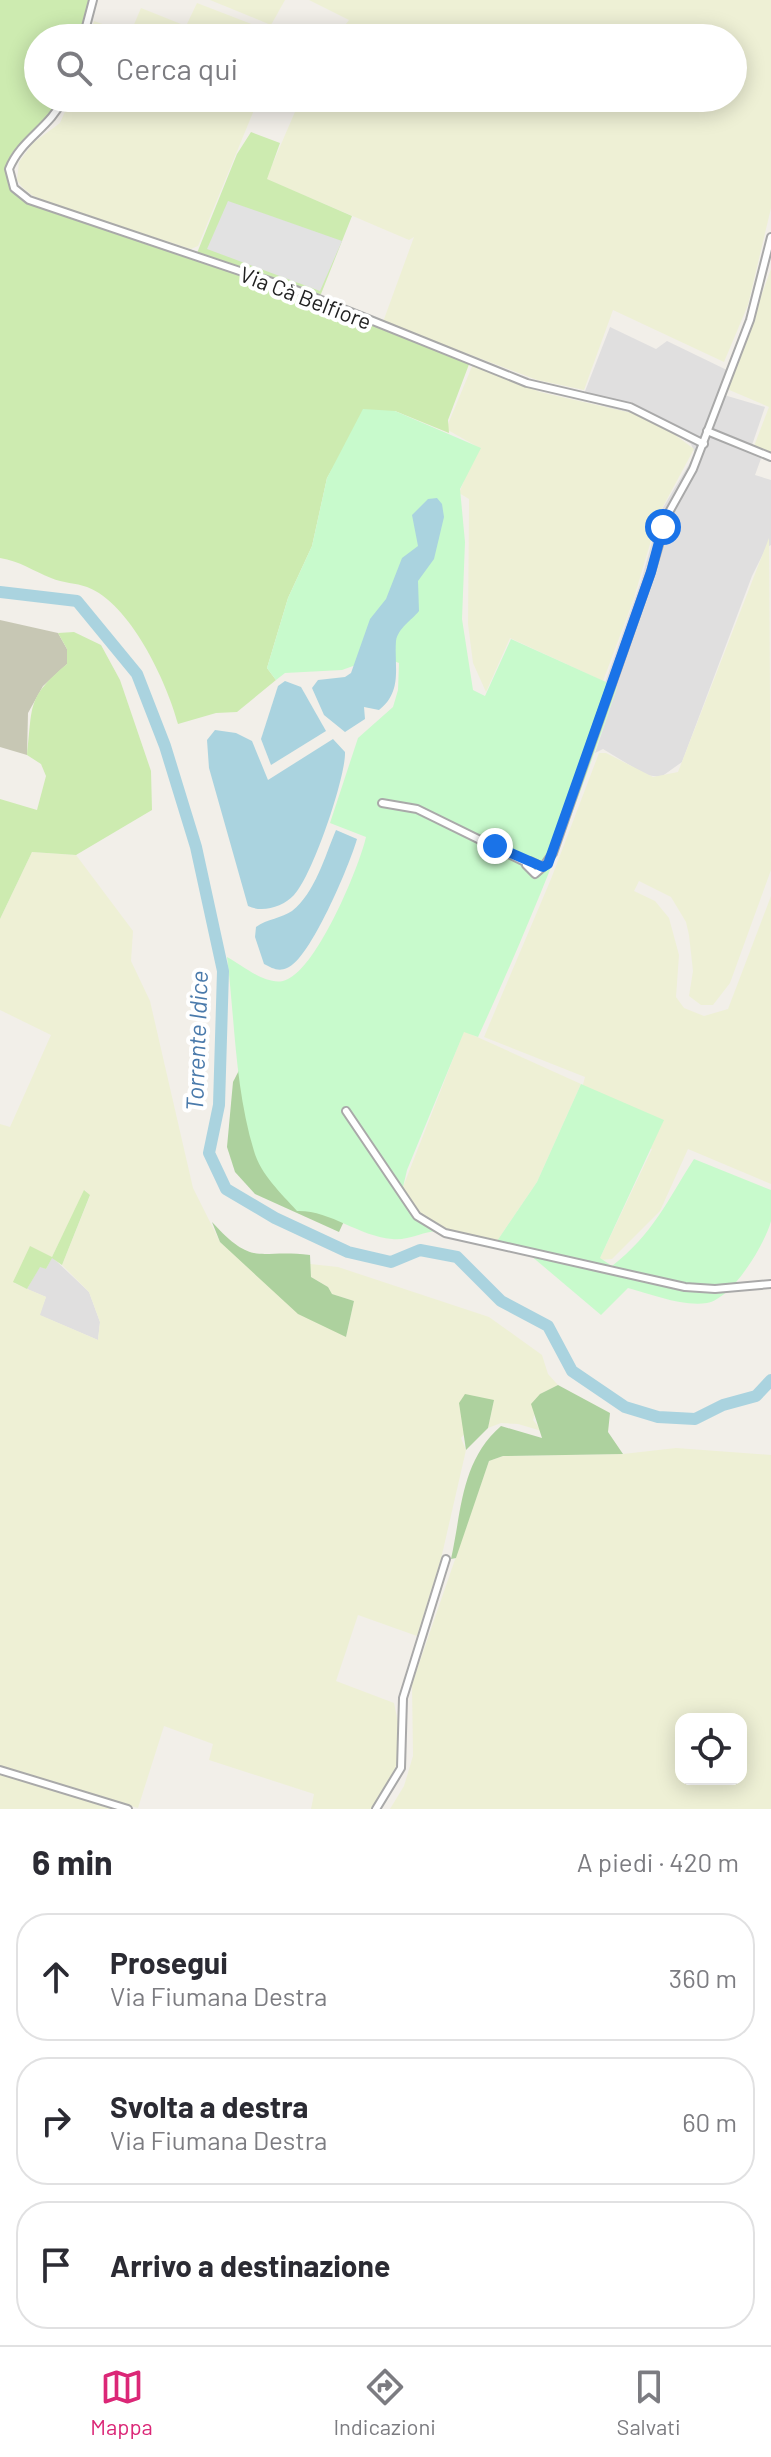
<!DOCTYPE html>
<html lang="it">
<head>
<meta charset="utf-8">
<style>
	body { margin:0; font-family:Barlow,sans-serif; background:#f2f2f3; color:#2b2b33 }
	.controls { position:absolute; right:24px; bottom:24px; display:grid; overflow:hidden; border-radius:16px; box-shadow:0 4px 20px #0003 }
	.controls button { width:72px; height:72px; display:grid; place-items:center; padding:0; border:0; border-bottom:2px solid #e1e1e2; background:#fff; color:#2b2b33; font:40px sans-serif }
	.stop { position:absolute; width:24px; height:24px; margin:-18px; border:6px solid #1a73e8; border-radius:50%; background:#fff }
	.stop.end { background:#1a73e8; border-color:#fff; box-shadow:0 2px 8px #0008 }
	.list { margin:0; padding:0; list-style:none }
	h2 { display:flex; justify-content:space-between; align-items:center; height:104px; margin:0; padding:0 32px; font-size:34px }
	h2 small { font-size:26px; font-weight:400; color:#7c7c81 }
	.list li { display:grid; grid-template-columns:52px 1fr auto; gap:24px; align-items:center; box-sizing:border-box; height:128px; margin:0 16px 16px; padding:0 16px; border:2px solid #e1e1e2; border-radius:32px }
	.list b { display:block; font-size:30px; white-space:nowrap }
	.list p { margin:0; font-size:26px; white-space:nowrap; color:#7c7c81 }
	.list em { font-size:26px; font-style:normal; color:#7c7c81 }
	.icon { flex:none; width:44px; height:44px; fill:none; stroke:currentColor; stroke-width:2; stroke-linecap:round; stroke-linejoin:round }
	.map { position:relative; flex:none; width:771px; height:1809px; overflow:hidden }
	.search { position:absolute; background:#fff; box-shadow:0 4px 20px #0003; left:24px; right:24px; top:24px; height:88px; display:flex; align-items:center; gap:20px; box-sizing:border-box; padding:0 28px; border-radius:44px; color:#7c7c81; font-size:30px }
	.sheet { height:536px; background:#fff }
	nav { display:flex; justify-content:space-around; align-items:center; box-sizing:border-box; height:112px; border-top:2px solid #e1e1e2; background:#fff; font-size:22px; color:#7c7c81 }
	nav a { display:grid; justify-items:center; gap:4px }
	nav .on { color:#db2777 }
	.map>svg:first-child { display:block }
	.residential { fill:#e0dfdf }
	.construction { fill:#c7c7b4 }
	.farmland { fill:#eef0d5; fill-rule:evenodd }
	.grass { fill:#cdebb0 }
	.forest { fill:#add19e }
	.park { fill:#c8facc }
	.parking { fill:#e2e2e2 }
	.water { fill:#aad3df }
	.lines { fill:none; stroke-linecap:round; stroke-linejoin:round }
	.river { stroke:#aad3df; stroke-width:12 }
	.minor-casing { stroke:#a9a9a9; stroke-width:10 }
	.minor { stroke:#fff; stroke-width:6 }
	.route { stroke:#1a73e8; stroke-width:10 }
	.labels { text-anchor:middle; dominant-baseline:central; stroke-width:8; stroke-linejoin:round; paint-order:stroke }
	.street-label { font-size:22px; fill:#222; stroke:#fff }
	.water-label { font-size:24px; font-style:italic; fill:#4a7aab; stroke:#fff }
</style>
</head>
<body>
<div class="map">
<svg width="771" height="1809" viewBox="0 0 771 1809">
	<rect width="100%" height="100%" fill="#f2efe9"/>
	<!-- residential -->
	<g class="residential">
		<polygon points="610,327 656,349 667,341 731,372 724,395 765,407 751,448 763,453 755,475 771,480 771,545 766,548 752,576 682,762 661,777 646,775 603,749 595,753 617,687 605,683 641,581 661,511 695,454 691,444 663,426 582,399"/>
		<polygon points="52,1257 89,1292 100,1322 98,1340 39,1315 46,1297 27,1289 40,1266 46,1269"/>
	</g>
	<!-- construction -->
	<polygon class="construction" points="0,620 58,633 67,649 67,664 43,686 28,713 27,755 0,747"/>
	<!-- farmland -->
	<g class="farmland">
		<polygon points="210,0 285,0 271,25"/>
		<polygon points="309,0 771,0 771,208 748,305 724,362 613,310 584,390 537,380 383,322 414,237 409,240 266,179 301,98 733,98 733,38 335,38 349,20"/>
		<polygon points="197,3 267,30 276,38 89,38 94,21 130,34 141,8 186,26"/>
		<polygon points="71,98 259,98 198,246 191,249 88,216 33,196 22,187 17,180 19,162 33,143 60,123"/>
		<polygon points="771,269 771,453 754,446 769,407 727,389"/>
		<polygon points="473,364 540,392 632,413 670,431 694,449 659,514 633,601 603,681 510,638 486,692 473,663 468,624 469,508 469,499 459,493 478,447 446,429"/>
		<polygon points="769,538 771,870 730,983 713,1005 701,1005 689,996 693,971 689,935 686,922 671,897 639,881 634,891 655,901 669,918 679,955 676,997 684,1008 704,1016 728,1009 771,896 771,1184 688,1149 660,1211 612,1259 599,1260 652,1149 576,1110 585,1077 484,1037 551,879 599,753 606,753 653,777 678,772"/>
		<path d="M32,852L76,855L133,931L131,961L150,1001L193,1188L220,1242L346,1337L354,1301L332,1294L328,1287L311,1277L310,1264L338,1267L489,1317L542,1355L548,1374L558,1385L540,1394L533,1420L542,1431L518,1424L501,1423L488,1428L494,1400L461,1438L466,1450L441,1559L417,1636L358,1615L336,1681L394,1703L398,1722L399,1757L390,1783L371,1809H311L314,1794L209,1760L213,1744L164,1726L138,1808L0,1767V1124L10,1127L51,1035L0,1010V919ZM85,1190L90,1196L62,1265L89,1292L100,1322L98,1340L40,1315L46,1297L14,1283L52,1257Z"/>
		<polygon points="464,1031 581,1084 537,1182 495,1244 440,1231 418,1211 403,1187"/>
		<path d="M676,1448L771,1455V1809H390L404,1786L413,1756L412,1684L489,1461L503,1456L623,1454ZM681,1719H741V1779H681Z"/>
		<polygon points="0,1774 7,1775 113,1809 0,1809"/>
	</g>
	<!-- grass -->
	<g class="grass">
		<path d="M0,0H92L82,38H38V98H63C57,108 50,123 41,130C36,134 30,136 25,140C1,157 2,181 23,199L195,258L237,154L251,132L280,143L267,179L352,216L319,299L299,295L375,326L471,359L448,420L449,433L395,411L345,447L327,478L312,546L288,598L267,668L276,680L237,712L216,713L178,724C167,682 130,603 87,587C76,583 63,583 51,578C33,571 20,561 0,558Z"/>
		<path d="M74,632L101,645L120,680L151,771L152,810L76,855L32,852L0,919V799L37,810L46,776L41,764L27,755C33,706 26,698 67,664V649L58,633Z"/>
		<polygon points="84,1190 90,1195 62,1265 52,1258 46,1269 40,1267 27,1289 13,1282 30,1246 52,1257"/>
	</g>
	<!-- forest -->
	<g class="forest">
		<polygon points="253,1043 369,1167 339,1232 255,1194 235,1172 227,1147 233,1082"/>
		<path d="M212,1222C255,1269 257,1248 310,1255L311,1277L328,1287L332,1294L354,1301L346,1337L298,1314L220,1242Z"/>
		<path d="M558,1385L610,1413L608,1432L623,1454L503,1456L489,1461L456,1558L451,1559C462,1509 461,1461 501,1426L542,1438L531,1404L540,1394Z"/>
		<polygon points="465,1394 494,1400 488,1428 466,1450 459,1403"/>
	</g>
	<!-- park -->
	<g class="park">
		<path d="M363,409L395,411L481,448L460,489L465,542L462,619L473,690L485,696L511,639L617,687C577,807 531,922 478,1037L464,1032L407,1170L403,1187L418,1211L440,1231C423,1231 408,1241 392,1239C358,1236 330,1210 297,1211C281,1193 261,1175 254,1151C235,1089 235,1021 227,957C242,965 265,985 283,981C315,974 359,868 366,837L330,823L358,738L393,707L398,690L399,663L381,656L342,670L285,673L276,680L267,668L288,598L312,546L327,478Z"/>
		<path d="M581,1084L664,1120L600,1258L612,1266C653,1234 667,1201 694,1159L771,1190C771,1199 771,1212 771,1221C765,1244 732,1299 707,1303C683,1307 651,1294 628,1288L601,1315L530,1255L495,1244L537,1182Z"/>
	</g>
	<!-- parking -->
	<polygon class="parking" points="228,201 342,241 320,291 207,249"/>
	<!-- water -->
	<g class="water">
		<path d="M437,498L442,504L444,517L434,559L418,581L419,611C412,620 398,628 396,641C394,667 403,691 379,710L364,707L365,719L345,732L324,715L312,688L318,680L345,677L351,673L370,619L386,599L402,558L418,546L412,515L428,499Z"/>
		<polygon points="285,681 301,687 326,731 271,765 261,739 278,686"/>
		<path d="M215,730L236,733L252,741L268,780L333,739L345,752C346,777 312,877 294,895C283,907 262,913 248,906L209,768L207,740Z"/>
		<path d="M336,830L357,839C350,864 310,960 287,968C278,972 272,968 264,964L255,937L256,927C267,919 282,918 292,911C315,893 325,856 336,830Z"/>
	</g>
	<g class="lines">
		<!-- river -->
		<polyline class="river" points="0,592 77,601 137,674 165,746 196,847 223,971 219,1105 209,1153 226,1189 275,1218 348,1252 391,1262 420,1250 457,1257 501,1301 548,1326 572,1371 625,1407 658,1417 695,1419 723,1405 756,1396 771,1380"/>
		<defs>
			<g id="minor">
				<polyline points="83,38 93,0"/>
				<path d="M64,98C50,128 21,139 9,169L14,188L29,200L296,290L527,383L630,407L704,444"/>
				<polyline points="707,431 771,457"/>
				<polyline points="382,803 417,809 527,863"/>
				<polyline points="543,867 535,874 526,865 530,861 543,867 553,853 651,572 668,514 693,469 750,320 771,237"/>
				<polyline points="346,1111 417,1216 445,1233 685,1287 715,1289 771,1284"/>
				<polyline points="0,1770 128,1809"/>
				<polyline points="376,1809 401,1768 403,1698 446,1559"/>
			</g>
		</defs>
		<!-- minor casing -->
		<use href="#minor" class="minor-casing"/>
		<!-- minor -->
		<use href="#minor" class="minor"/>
	</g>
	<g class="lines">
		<!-- route -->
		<polyline class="route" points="495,846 543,867 548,864 651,572 663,527"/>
	</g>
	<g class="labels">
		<!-- street labels -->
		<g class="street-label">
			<text transform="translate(306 297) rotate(21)">Via Cà Belfiore</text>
		</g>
		<!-- water labels -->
		<g class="water-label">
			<text transform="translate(196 1041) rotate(-88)">Torrente Idice</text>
		</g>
	</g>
</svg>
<div class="controls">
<button><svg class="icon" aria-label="locate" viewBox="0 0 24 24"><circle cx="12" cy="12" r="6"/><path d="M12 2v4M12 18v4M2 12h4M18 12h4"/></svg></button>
</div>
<div class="stop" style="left:663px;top:527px"></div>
<div class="stop end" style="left:495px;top:846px"></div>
<div class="search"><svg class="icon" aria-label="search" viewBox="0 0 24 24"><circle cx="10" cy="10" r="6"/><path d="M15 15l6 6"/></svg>Cerca qui</div>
</div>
<section class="sheet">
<h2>6 min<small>A piedi · 420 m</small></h2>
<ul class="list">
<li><svg class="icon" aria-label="ahead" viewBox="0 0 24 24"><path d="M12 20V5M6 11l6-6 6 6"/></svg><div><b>Prosegui</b><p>Via Fiumana Destra</p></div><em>360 m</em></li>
<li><svg class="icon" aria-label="right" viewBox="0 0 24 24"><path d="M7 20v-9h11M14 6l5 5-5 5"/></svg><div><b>Svolta a destra</b><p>Via Fiumana Destra</p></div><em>60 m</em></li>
<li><svg class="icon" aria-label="arrive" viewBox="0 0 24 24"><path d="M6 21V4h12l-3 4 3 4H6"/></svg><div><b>Arrivo a destinazione</b></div></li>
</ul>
</section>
<nav>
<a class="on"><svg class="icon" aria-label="map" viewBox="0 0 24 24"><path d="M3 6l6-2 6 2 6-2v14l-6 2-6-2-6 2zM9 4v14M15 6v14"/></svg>Mappa</a>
<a><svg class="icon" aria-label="directions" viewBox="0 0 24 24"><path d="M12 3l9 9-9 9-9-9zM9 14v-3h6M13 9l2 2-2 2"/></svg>Indicazioni</a>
<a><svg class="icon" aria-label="saved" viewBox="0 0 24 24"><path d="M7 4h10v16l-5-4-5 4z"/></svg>Salvati</a>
</nav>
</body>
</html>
